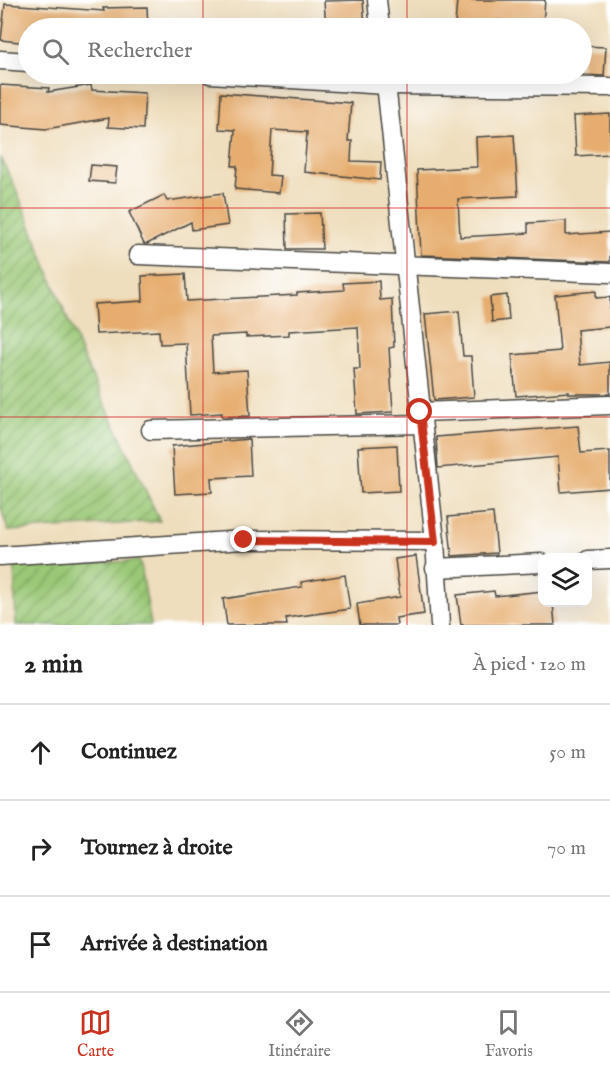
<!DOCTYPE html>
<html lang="fr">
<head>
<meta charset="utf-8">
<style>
	body { margin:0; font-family:"IM FELL English",serif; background:#f6f6f6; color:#222 }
	.controls { position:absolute; right:18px; bottom:18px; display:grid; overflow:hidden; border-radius:12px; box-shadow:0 6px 24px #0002 }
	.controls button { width:54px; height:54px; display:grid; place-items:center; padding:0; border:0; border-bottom:2px solid #e0e0e0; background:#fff; color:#222; font:30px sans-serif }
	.stop { position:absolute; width:18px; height:18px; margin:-14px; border:4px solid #c8321e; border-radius:50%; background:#fff }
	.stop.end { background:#c8321e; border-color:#fff; box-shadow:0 2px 6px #0008 }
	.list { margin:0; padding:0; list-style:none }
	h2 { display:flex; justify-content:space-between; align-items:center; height:78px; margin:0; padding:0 24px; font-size:26px }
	h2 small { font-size:20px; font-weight:400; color:#767676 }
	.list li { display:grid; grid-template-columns:39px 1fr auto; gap:18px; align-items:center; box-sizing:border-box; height:96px; padding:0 24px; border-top:2px solid #e0e0e0 }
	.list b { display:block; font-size:22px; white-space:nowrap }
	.list em { font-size:20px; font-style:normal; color:#767676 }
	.icon { flex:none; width:33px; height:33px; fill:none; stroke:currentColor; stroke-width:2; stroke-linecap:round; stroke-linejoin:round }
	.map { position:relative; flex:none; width:610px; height:625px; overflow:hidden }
	.search { position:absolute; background:#fff; box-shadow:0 6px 24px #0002; left:18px; right:18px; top:18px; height:66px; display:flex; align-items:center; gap:15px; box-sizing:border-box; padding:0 21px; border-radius:33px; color:#767676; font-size:22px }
	.sheet { height:366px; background:#fff }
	nav { display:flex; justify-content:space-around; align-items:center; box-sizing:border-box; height:84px; border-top:2px solid #e0e0e0; background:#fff; font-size:16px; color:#767676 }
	nav a { display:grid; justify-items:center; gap:3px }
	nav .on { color:#c8321e }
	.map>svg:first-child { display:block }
	.garden { fill:url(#garden-furrows); stroke:#627a50; stroke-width:1.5 }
	.building { fill:#e6ad6e }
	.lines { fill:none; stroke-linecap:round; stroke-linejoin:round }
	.minor-casing { stroke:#484641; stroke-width:21 }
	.minor { stroke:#fff; stroke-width:18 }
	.route { stroke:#c8321e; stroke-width:8 }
	.grid { fill:none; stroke:#d62828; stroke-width:1.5; stroke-opacity:0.55 }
</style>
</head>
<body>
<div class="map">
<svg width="610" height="625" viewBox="0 0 610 625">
	<defs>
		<pattern id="garden-furrows" width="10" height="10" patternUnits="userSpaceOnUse" patternTransform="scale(1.5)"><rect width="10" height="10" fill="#9ac876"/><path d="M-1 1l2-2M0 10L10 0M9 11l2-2" fill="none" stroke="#7ea361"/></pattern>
	</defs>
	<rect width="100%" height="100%" fill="#fff"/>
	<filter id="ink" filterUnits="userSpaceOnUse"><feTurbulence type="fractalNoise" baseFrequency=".0167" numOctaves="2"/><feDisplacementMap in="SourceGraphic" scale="12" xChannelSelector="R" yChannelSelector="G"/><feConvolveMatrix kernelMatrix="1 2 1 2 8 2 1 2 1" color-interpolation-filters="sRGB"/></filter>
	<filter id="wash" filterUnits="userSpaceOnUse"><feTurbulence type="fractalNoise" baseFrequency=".008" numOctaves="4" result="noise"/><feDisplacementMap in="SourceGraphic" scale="24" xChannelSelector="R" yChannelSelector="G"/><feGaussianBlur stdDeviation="1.35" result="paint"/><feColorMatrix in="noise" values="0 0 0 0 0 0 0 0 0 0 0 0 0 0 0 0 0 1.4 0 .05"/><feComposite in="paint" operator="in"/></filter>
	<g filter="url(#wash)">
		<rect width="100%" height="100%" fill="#efdebd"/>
		<!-- garden -->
		<g class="garden">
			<polygon points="0,156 16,189 81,353 160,521 8,531 0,505"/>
			<polygon points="140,561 151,625 16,625 14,565"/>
		</g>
		<g id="blocks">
			<!-- building -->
			<g class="building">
				<polygon points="363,0 365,28 326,28 324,1"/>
				<polygon points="457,0 545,0 543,24 498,20 498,28 455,25"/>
				<polygon points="5,4 104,11 103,8 147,7 148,28 28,28 28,43 1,40"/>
				<polygon points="582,46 606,47 604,76 582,75"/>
				<polygon points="0,85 49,88 48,92 91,85 92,90 145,93 143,129 108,127 109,118 46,129 0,125"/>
				<polygon points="221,93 351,103 348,141 352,141 351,161 381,162 380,180 304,172 307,132 272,130 269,175 281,176 279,193 235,189 237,166 232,166 235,130 219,129"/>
				<polygon points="610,114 610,154 576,156 574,116"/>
				<polygon points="514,135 518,196 458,199 460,237 528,233 528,223 566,221 566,235 610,232 610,262 421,255 417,170 477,167 476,137"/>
				<polygon points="91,165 117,167 115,183 89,181"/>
				<polygon points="223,193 228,225 192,230 191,222 147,244 144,244 129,212 164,195 167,201"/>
				<polygon points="320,213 322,249 287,249 286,214"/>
				<polygon points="185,274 187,301 297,295 297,293 344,290 343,283 379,281 380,300 392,299 394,347 389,348 393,412 357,414 354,369 360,369 358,327 289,331 289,335 246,337 246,334 211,336 213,372 247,370 250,416 222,417 222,413 190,415 186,343 160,344 159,331 96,334 94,304 143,301 142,276"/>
				<polygon points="596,291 596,298 610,297 610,327 577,330 580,365 610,362 610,394 569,394 569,392 516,396 512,355 560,351 555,295"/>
				<polygon points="507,295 509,320 492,322 490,297"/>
				<polygon points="459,311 463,356 471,356 474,397 434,400 425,314"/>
				<polygon points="578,426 581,453 610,451 610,488 561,492 558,457 438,468 436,437"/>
				<polygon points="249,439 251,476 211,478 212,492 175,494 172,446"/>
				<polygon points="397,445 399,491 361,493 358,447"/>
				<polygon points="493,513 497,553 452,556 448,517"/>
				<polygon points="416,556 424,614 396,618 397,625 360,625 357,604 400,597 395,559"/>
				<polygon points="345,575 350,609 286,618 287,625 227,625 223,599 302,587 301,582"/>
				<polygon points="494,591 495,596 543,591 543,603 553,603 555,625 461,625 457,595"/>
			</g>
		</g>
	</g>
	<g filter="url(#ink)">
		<use href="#blocks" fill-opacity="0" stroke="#484641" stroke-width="1.5"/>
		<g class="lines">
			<defs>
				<g id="minor">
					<polyline points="377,0 380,28"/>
					<polyline points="0,60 28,62"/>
					<polyline points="210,74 386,85 610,87"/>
					<polyline points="385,74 435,541 440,625"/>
					<polyline points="138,255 610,273"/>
					<polyline points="420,412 610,405"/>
					<polyline points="151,430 421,424"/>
					<polyline points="0,556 244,540 435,541"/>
					<polyline points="588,560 610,559"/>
					<polyline points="435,568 542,563"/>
				</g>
			</defs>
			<!-- minor casing -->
			<use href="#minor" class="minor-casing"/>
			<!-- minor -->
			<use href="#minor" class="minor"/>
		</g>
	</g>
	<g class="lines" filter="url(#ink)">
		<!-- route -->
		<polyline class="route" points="244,540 435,542 420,412"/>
	</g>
	<!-- grid -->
	<path class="grid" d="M203,0V28M407,0V28M203,74V625M407,74V625M0,208H610M0,417H610"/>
</svg>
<div class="controls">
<button><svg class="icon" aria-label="layers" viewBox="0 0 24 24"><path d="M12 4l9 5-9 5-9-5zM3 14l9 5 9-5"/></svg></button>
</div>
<div class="stop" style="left:420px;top:412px"></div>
<div class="stop end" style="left:244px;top:540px"></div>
<div class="search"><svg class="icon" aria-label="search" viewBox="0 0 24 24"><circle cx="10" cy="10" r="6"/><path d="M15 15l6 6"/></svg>Rechercher</div>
</div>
<section class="sheet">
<h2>2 min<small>À pied · 120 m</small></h2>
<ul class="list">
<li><svg class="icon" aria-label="ahead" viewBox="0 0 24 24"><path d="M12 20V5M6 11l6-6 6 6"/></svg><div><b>Continuez</b></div><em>50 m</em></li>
<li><svg class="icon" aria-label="right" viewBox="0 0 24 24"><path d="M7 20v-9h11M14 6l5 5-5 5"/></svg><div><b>Tournez à droite</b></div><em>70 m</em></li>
<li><svg class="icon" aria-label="arrive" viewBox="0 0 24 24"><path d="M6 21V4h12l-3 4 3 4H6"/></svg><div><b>Arrivée à destination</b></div></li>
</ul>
</section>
<nav>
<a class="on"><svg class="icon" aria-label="map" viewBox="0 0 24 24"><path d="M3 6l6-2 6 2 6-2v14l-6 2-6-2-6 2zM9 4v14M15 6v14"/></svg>Carte</a>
<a><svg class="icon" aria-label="directions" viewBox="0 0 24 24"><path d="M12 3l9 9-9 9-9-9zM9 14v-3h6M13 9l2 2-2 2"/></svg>Itinéraire</a>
<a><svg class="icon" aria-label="saved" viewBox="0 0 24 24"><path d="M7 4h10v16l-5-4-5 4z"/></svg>Favoris</a>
</nav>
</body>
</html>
